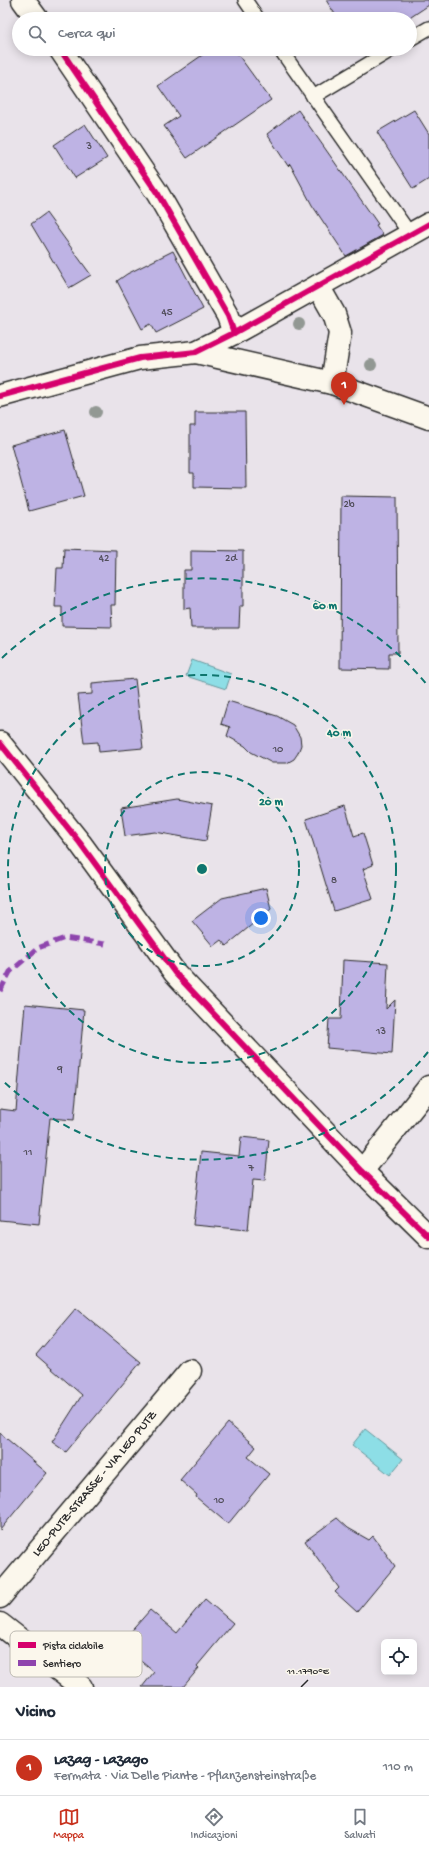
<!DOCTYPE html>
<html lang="it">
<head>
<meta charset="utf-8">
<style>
	body { margin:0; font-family:"Gochi Hand",sans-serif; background:#f6f6f7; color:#1f2937 }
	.controls { position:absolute; right:12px; bottom:12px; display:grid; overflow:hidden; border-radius:6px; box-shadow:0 2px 10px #0003 }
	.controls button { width:36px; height:36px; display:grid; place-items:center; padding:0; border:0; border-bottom:1px solid #e0e1e3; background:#fff; color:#1f2937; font:20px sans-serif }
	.you { position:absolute; left:261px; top:918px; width:14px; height:14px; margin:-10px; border:3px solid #fff; border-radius:50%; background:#1a73e8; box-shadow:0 0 0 6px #1a73e833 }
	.badge { display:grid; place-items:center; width:26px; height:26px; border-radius:50%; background:#c8321e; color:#fff; font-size:13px; font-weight:700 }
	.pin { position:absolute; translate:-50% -33px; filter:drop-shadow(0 1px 2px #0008) }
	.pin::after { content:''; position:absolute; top:21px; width:14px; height:12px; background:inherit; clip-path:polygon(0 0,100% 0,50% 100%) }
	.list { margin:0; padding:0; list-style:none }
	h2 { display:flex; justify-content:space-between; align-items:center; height:52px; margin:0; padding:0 16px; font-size:17px }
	h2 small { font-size:13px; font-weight:400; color:#747a83 }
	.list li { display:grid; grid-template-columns:26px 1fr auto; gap:12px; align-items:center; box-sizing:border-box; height:56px; padding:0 16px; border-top:1px solid #e0e1e3 }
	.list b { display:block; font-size:15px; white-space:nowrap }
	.list p { margin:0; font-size:13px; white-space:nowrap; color:#747a83 }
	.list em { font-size:13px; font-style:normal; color:#747a83 }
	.icon { flex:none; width:22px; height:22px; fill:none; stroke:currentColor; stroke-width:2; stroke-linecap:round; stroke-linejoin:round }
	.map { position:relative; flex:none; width:429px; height:1687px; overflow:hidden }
	.search { position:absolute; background:#fff; box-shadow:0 2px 10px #0003; left:12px; right:12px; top:12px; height:44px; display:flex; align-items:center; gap:10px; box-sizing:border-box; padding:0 14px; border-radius:22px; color:#747a83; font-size:15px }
	.sheet { height:108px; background:#fff }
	nav { display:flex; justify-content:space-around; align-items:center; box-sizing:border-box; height:56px; border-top:1px solid #e0e1e3; background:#fff; font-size:11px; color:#747a83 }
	nav a { display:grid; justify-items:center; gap:2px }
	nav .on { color:#c8321e }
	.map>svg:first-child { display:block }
	.water { fill:#8ddee6; stroke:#66969b }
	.building { fill:#beb3e4; stroke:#2b2b2b }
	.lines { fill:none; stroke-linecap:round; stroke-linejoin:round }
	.lane-casing { stroke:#2b2b2b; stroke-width:16 }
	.street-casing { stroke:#2b2b2b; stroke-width:25 }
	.lane { stroke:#fbf7ec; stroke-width:13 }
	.street { stroke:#fbf7ec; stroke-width:22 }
	.quiet { stroke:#8e44ad; stroke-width:5; stroke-dasharray:10 5; stroke-linecap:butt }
	.cycleway-casing { stroke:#fbf7ec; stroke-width:8 }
	.cycleway { stroke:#d6006c; stroke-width:6 }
	.tree { fill:#929893 }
	.ticks { fill:none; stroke:#2b2b2b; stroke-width:1.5 }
	.ring { fill:none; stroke:#0f766e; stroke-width:2; stroke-dasharray:7 5 }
	.labels { text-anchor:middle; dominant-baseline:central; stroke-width:3; stroke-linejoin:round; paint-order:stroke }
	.number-label { font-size:11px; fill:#504d59 }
	.street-label { font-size:13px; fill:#2b2b2b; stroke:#fbf7ec }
	.key { fill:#fbf7ec; stroke:#bdbab2; stroke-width:1 }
	.key-label { font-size:11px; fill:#2b2b2b }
	.ticks-label { font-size:10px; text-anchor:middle; fill:#2b2b2b; stroke:#fbf7ec; stroke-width:3; stroke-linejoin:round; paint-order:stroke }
	.centre { fill:#0f766e; stroke:#fbf7ec; stroke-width:2 }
	.ring-label { font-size:12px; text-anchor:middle; font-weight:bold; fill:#0f766e; stroke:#fbf7ec; stroke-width:3; stroke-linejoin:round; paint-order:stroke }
</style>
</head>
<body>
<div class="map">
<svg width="429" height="1687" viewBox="0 0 429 1687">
	<rect width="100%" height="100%" fill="#e9e3ea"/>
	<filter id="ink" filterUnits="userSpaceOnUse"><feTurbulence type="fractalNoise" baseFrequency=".025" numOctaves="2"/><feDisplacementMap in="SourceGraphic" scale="8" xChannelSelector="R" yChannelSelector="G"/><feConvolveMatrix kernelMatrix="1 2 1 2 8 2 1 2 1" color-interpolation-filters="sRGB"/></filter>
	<g filter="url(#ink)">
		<!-- water -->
		<g class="water">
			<polygon points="192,660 231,674 226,689 186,676"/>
			<polygon points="365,1429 403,1459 390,1475 352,1445"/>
		</g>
		<!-- building -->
		<g class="building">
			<polygon points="326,0 429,0 429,5 408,19 338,19"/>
			<polygon points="211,49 234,49 271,100 187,158 164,126 179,116 158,86"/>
			<polygon points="298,110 378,224 376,225 383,235 346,256 312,205 290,164 288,166 267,134"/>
			<polygon points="414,110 429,134 429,179 413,189 377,132"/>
			<polygon points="85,124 107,158 75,178 54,145"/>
			<polygon points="46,213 91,275 69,288 31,224"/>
			<polygon points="173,251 203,309 156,333 151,324 142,329 117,281 127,274"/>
			<polygon points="195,412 245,412 246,488 194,487 194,473 190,473 190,426 195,426"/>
			<polygon points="65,430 84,496 29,511 11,445"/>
			<polygon points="341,496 397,497 398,653 389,653 389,669 340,668"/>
			<polygon points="64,548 116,550 115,605 111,605 112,627 62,626 62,607 55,607 57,568 63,568"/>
			<polygon points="191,550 243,551 243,606 240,606 239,628 191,628 190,608 184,609 184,570 191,570"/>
			<polygon points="135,679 143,748 99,752 98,742 84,743 78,695 92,694 92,683"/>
			<polygon points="228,701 277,716 293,725 300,737 301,745 298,753 294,759 287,763 272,763 251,752 245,746 227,736 230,727 221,724"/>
			<polygon points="177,799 212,806 206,841 155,832 125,836 121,808"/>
			<polygon points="345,806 354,836 363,833 373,865 363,869 373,899 334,911 306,819"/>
			<polygon points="266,888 271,909 226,946 221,940 213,946 192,921 222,898"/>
			<polygon points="343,960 388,963 386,1009 395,1000 392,1054 327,1048 329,1019 341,1019"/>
			<polygon points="25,1004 84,1010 74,1120 50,1118 39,1224 0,1220 0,1109 16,1111"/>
			<polygon points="241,1137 269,1140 265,1181 253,1180 248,1230 193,1225 201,1152 239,1156"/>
			<polygon points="76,1308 141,1362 66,1452 52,1442 82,1395 36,1355"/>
			<polygon points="228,1423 256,1447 248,1457 269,1474 228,1524 196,1497 197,1495 180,1480"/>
			<polygon points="0,1433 47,1473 0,1530"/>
			<polygon points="337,1518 348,1528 369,1540 373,1536 395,1566 357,1612 335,1592 339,1588 305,1541"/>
			<polygon points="205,1599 233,1623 197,1666 199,1668 183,1687 142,1687 154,1672 120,1644 150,1610 177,1633"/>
		</g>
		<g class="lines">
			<defs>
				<g id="lane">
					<polyline points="245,0 258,19"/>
					<polyline points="410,39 429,28"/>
					<polyline points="280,49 410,234"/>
					<polyline points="313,97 393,49"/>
				</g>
				<g id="street">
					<polyline points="23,0 37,19"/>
					<polyline points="60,49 158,194 228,316 234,333"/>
					<polyline points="318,286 334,314 340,333 332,383"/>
					<polyline points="196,352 332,383 429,418"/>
					<polyline points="0,396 140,358 196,352 234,333 429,224"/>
					<polyline points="0,743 80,843 175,973 362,1171 429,1237"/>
					<polyline points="362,1171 429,1087"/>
					<polyline points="0,1597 190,1371"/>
					<polyline points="0,1624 81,1687"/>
				</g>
			</defs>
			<!-- lane casing -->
			<use href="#lane" class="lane-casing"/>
			<!-- street casing -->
			<use href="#street" class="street-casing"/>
			<!-- lane -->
			<use href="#lane" class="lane"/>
			<!-- street -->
			<use href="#street" class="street"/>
			<!-- quiet -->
			<polyline class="quiet" points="0,991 10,972 38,948 65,938 105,944"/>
			<defs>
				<g id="cycleway">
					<polyline points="60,49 158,194 228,316 234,333"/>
					<polyline points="0,396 140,358 196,352 234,333 429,224"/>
					<polyline points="0,743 80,843 175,973 362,1171 429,1237"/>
				</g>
			</defs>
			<!-- cycleway casing -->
			<use href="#cycleway" class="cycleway-casing"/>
			<!-- cycleway -->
			<use href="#cycleway" class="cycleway"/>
		</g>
		<!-- trees -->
		<g class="tree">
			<circle cx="299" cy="324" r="6"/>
			<circle cx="371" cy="365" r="6"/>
			<circle cx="96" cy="412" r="6"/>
		</g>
	</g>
	<!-- ticks -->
	<path class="ticks" d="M301,1687L308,1680"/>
	<!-- distance rings -->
	<g class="ring">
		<circle cx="202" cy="869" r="97"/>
		<circle cx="202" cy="869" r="194"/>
		<path d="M428 1052A291 291 0 0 1 2 1080M2 658A291 291 0 0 1 428 686"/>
	</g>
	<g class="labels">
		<!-- number labels -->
		<g class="number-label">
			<text x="89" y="147">3</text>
			<text x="167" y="313">45</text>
			<text x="349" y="505">2b</text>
			<text x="104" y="559">42</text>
			<text x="231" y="559">2d</text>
			<text x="278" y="750">10</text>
			<text x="334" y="881">8</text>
			<text x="381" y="1032">13</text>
			<text x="60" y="1070">9</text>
			<text x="28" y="1153">11</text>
			<text x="251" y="1169">7</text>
			<text x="219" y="1501">10</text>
		</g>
		<!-- street labels -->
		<g class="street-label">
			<text transform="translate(95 1484) rotate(-50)">LEO-PUTZ-STRASSE - VIA LEO PUTZ</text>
		</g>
	</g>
	<!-- legend -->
	<rect x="10" y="1631" width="132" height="46" rx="6" class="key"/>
	<rect x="18" y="1642" width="18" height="6" fill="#d6006c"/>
	<rect x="18" y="1660" width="18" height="6" fill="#8e44ad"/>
	<g class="key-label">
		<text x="43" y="1649">Pista ciclabile</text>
		<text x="43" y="1667">Sentiero</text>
	</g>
	<g class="ticks-label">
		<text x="308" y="1674">11.1790°E</text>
	</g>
	<circle cx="202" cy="869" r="6" class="centre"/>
	<g class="ring-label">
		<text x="325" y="609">60 m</text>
		<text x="339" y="736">40 m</text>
		<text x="271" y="805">20 m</text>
	</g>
</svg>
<div class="controls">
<button><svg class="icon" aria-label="locate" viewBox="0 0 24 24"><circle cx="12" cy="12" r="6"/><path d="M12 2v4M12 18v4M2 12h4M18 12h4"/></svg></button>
</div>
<div class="you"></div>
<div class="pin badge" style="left:344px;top:405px">1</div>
<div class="search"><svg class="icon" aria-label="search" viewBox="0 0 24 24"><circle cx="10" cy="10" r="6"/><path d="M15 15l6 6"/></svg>Cerca qui</div>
</div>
<section class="sheet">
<h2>Vicino<small></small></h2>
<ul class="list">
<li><span class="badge">1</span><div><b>Lazag - Lazago</b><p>Fermata · Via Delle Piante - Pflanzensteinstraße</p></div><em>110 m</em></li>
</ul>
</section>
<nav>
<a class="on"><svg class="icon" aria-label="map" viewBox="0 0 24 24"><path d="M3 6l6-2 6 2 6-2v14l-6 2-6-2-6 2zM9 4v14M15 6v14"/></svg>Mappa</a>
<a><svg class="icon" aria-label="directions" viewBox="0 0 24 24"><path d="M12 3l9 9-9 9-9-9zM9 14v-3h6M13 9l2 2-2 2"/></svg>Indicazioni</a>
<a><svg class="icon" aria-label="saved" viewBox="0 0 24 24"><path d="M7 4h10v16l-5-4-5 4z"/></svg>Salvati</a>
</nav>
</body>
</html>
